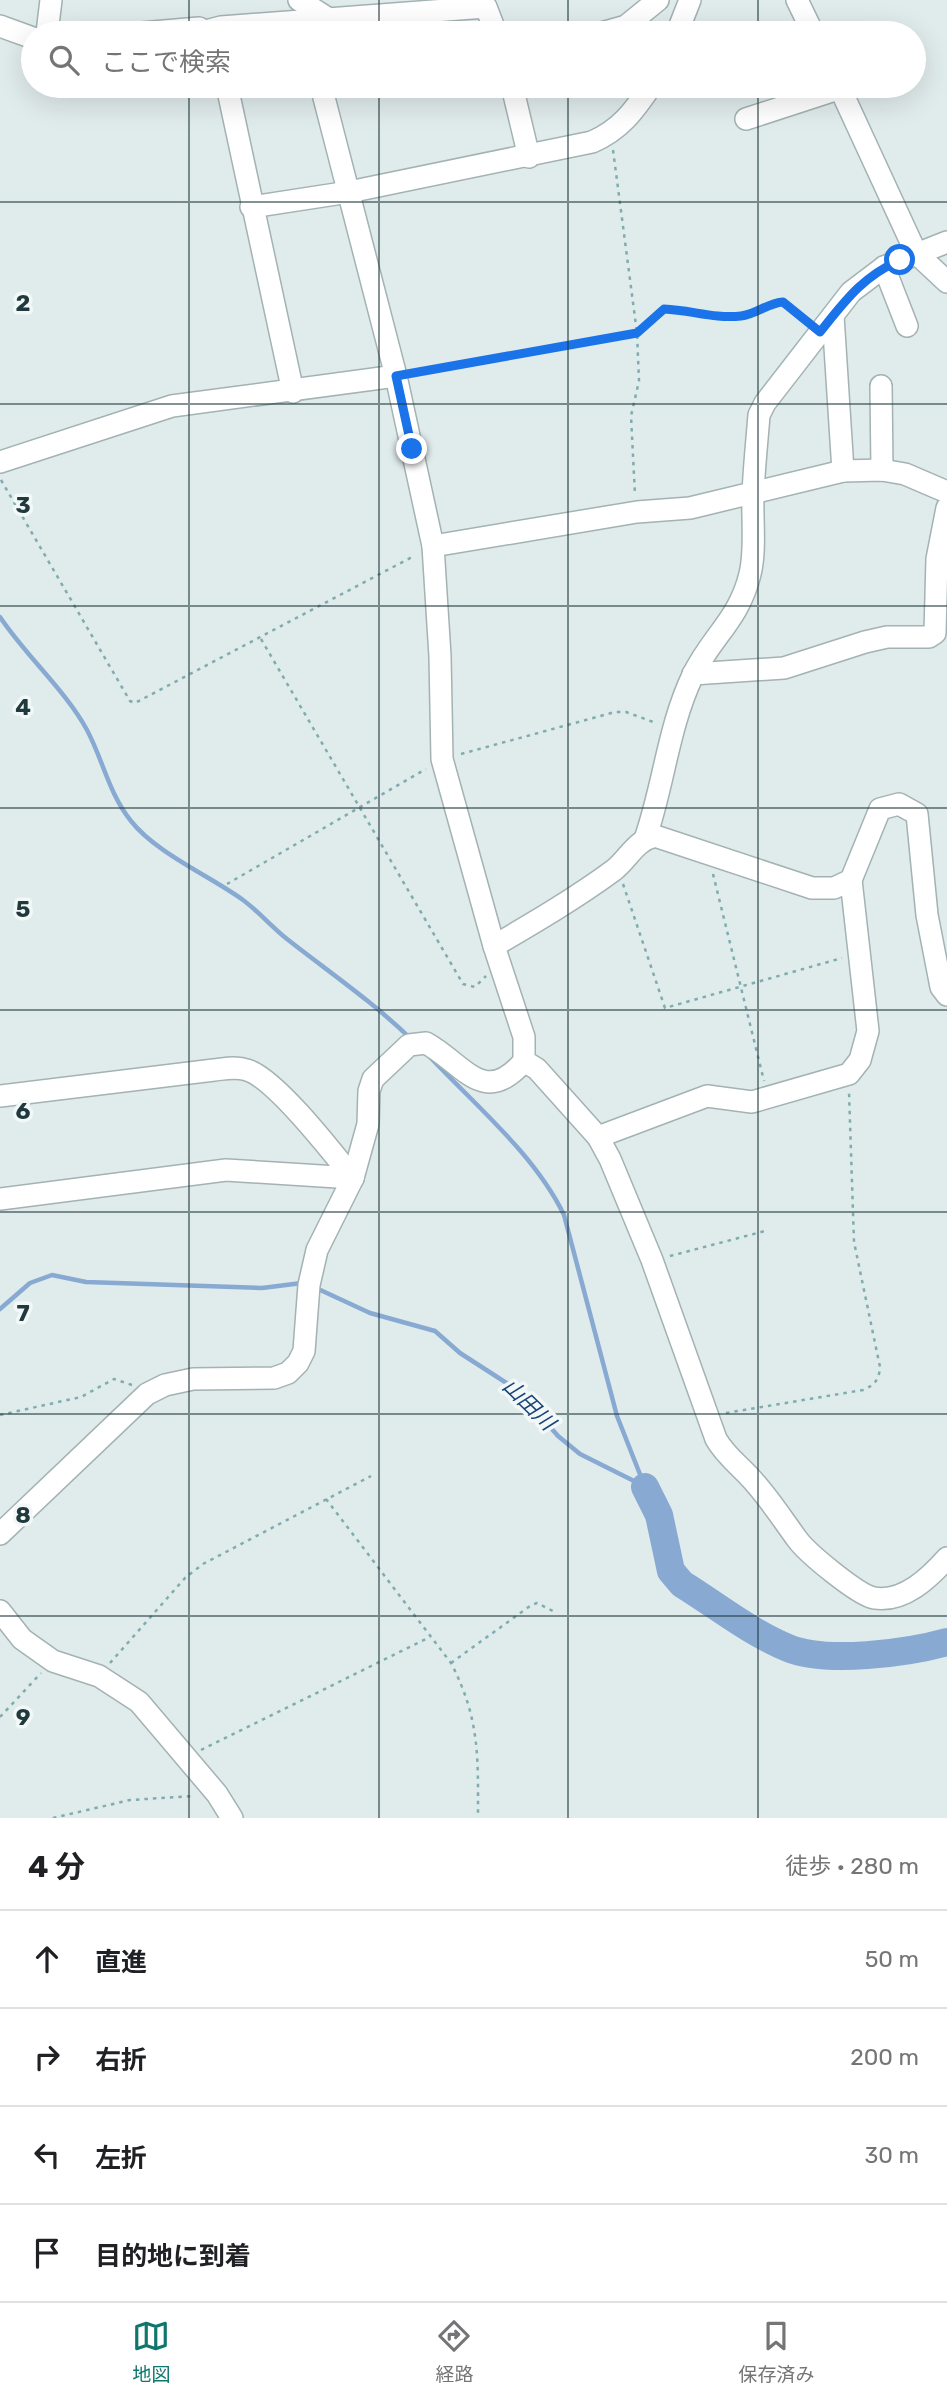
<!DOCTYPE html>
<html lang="ja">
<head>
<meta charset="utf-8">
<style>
	body { margin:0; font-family:Rubik,"Noto Sans JP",sans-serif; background:#f6f6f6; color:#202124 }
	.stop { position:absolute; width:21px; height:21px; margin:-16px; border:5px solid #1a73e8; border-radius:50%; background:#fff }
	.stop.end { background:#1a73e8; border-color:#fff; box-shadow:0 2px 7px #0008 }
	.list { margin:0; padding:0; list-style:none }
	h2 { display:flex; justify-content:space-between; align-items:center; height:91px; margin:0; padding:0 28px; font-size:30px }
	h2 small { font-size:23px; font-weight:400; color:#757577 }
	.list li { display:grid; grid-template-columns:46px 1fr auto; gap:21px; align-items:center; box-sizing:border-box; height:98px; padding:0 28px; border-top:2px solid #e0e0e0 }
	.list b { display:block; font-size:26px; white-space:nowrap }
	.list em { font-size:23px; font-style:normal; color:#757577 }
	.icon { flex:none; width:38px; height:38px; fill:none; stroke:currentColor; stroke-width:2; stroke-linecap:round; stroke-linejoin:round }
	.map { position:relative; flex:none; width:947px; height:1818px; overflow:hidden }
	.search { position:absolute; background:#fff; box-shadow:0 7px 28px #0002; left:21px; right:21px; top:21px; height:77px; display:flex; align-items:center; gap:18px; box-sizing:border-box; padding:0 24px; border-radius:38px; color:#757577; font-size:26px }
	.sheet { height:483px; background:#fff }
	nav { display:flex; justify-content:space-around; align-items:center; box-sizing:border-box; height:98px; border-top:2px solid #e0e0e0; background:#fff; font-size:19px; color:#757577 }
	nav a { display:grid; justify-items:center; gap:4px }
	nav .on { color:#0f766e }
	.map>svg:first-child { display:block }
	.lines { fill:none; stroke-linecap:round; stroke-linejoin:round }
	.stream { stroke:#87a9d2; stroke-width:4.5 }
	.river { stroke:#87a9d2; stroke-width:28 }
	.minor-casing { stroke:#a3b2b3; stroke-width:24 }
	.path { stroke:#80acb0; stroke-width:2.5; stroke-dasharray:3.5 5; stroke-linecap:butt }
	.minor { stroke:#fff; stroke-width:21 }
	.route { stroke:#1a73e8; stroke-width:9 }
	.grid { fill:none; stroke:#20393c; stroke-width:2; stroke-opacity:0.55 }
	.labels { text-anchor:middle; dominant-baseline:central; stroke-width:7; stroke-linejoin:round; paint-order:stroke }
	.water-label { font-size:21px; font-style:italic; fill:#1a4379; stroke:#f1f8f7 }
	.grid-label { font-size:23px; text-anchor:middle; font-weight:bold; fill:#20393c; stroke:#f1f8f7; stroke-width:7; stroke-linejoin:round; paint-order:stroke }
</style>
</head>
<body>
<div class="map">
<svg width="947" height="1818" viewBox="0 0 947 1818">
	<rect width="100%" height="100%" fill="#e0ebeb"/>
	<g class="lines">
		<!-- stream -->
		<g class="stream">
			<path d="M0,617C26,656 66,691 87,730C103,760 109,794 131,821C156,853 210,876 243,900C259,912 272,927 287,939C329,972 373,1002 411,1039"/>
			<path d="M430,1057C476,1106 535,1155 564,1215L617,1416L645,1487"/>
			<polyline points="316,1288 370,1313 435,1331 460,1353 519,1391 558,1436 580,1454 644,1486"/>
			<polyline points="0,1309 30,1283 52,1275 86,1282 262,1288 302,1283"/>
		</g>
		<!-- river -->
		<path class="river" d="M645,1487L659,1515L671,1571L682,1584C716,1605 751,1633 788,1648C826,1664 908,1653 947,1642"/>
		<defs>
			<g id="minor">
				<polyline points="299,0 329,19"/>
				<polyline points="797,0 813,33"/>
				<polyline points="0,26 33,38"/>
				<polyline points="206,31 221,27 486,7 496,33"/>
				<polyline points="47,33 51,0"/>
				<polyline points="141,33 199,28 208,33"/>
				<polyline points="601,33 626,26 658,0"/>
				<polyline points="677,33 690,0"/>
				<polyline points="227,86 293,392"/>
				<polyline points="512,86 529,157"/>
				<polyline points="839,86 916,253 947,282"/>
				<polyline points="746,119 841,88"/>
				<path d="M251,207L349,192L592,142C620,130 634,111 651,86"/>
				<polyline points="884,267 907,326"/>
				<polyline points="833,316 843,471"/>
				<polyline points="881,386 882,470"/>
				<polyline points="0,462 172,406 396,376"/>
				<polyline points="433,546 637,512 690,508 843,471 882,470 905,474 947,492"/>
				<polyline points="693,674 784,668 865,642 887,637 929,637 935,633 937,559 947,508"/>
				<path d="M645,839C664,785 668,727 693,675C711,637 739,620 750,574C756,550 752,520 753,495C754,468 757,441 759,415L765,403L851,292L884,267L947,242"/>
				<path d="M494,946C535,922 576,898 614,870C629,858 635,841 655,836L812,888H834L851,880L880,809L899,804L917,814L927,915L941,987L947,995"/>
				<path d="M524,1061L537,1069L598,1137L610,1159L652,1260L716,1439C726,1457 742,1467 755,1483C771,1501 783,1520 797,1539C807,1553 858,1595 874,1598C904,1603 930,1577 947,1558"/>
				<path d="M0,1096L214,1070C224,1069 236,1066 247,1070C275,1078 333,1153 353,1178"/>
				<polyline points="598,1137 707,1096 752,1102 849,1074 860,1060 868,1031 851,880"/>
				<polyline points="0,1199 226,1170 353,1178"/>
				<path d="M0,1534L147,1394L165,1385L193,1379L274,1378L288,1373L298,1363L304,1351L309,1285L317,1250L353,1178L368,1124L369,1091L373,1079L409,1045L426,1043C464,1064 484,1108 524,1061V1037L494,946L442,759L440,656L433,546L396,376L321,86"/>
				<polyline points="0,1611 22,1639 53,1661 99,1676 139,1702 217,1794 232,1818"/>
			</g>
		</defs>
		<!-- minor casing -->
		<use href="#minor" class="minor-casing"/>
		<!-- path -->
		<g class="path">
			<polyline points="613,150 637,333 639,381 631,416 635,495"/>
			<path d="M413,373L637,333L664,309C691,310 714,319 741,316C756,314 768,303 783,302L807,321"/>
			<polyline points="1,480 130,701 135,703 414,556"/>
			<polyline points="261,639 463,984 475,987 486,976"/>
			<polyline points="461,754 615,712 626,712 656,723"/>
			<polyline points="713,874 764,1081"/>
			<polyline points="227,884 426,769"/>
			<polyline points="623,884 665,1008 842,958"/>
			<polyline points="670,1256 765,1231"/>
			<path d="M726,1413L863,1390C874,1385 879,1381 880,1367L854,1242L849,1092"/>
			<polyline points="0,1415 81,1397 114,1379 132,1385"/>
			<path d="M326,1499L451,1663C480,1719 478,1757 478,1818"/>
			<polyline points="110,1663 185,1578 203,1564 371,1476"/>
			<polyline points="451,1663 530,1606 537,1603 553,1611"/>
			<polyline points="0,1717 41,1673"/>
			<polyline points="201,1750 430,1637"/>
			<polyline points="53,1818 130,1800 194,1796"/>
		</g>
		<!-- minor -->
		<use href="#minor" class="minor"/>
	</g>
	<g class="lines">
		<!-- route -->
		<path class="route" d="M412,449L396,376L637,333L664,309C691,310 714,319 741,316C756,314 768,303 783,302L820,332C845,301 862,277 900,260"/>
	</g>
	<!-- grid -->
	<path class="grid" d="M189,0V33M379,0V33M568,0V33M758,0V33M189,86V1818M379,86V1818M568,86V1818M758,86V1818M0,202H947M0,404H947M0,606H947M0,808H947M0,1010H947M0,1212H947M0,1414H947M0,1616H947"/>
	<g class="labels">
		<!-- water labels -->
		<g class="water-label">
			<text transform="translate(529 1404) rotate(44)">山田川</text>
		</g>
	</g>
	<g class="grid-label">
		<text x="23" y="311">2</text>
		<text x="23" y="513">3</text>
		<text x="23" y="715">4</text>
		<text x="23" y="917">5</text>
		<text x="23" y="1119">6</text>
		<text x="23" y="1321">7</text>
		<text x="23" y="1523">8</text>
		<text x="23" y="1725">9</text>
	</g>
</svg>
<div class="stop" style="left:900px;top:260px"></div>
<div class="stop end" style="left:412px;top:449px"></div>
<div class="search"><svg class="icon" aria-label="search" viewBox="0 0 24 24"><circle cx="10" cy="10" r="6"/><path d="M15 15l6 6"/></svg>ここで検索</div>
</div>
<section class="sheet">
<h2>4 分<small>徒歩 · 280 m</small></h2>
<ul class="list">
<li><svg class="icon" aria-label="ahead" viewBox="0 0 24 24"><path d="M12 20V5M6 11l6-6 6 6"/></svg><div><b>直進</b></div><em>50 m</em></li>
<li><svg class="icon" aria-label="right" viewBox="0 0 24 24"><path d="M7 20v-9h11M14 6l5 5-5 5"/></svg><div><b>右折</b></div><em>200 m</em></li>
<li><svg class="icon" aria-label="left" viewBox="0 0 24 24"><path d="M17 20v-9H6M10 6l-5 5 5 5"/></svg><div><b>左折</b></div><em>30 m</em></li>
<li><svg class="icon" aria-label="arrive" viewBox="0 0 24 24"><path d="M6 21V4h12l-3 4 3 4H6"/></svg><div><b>目的地に到着</b></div></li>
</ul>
</section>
<nav>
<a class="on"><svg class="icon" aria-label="map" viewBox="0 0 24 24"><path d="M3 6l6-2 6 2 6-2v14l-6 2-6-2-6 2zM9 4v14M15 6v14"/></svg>地図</a>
<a><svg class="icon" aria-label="directions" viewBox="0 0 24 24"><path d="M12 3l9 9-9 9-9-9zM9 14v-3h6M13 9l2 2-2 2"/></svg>経路</a>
<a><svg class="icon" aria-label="saved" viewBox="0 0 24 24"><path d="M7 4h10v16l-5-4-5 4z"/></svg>保存済み</a>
</nav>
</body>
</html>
